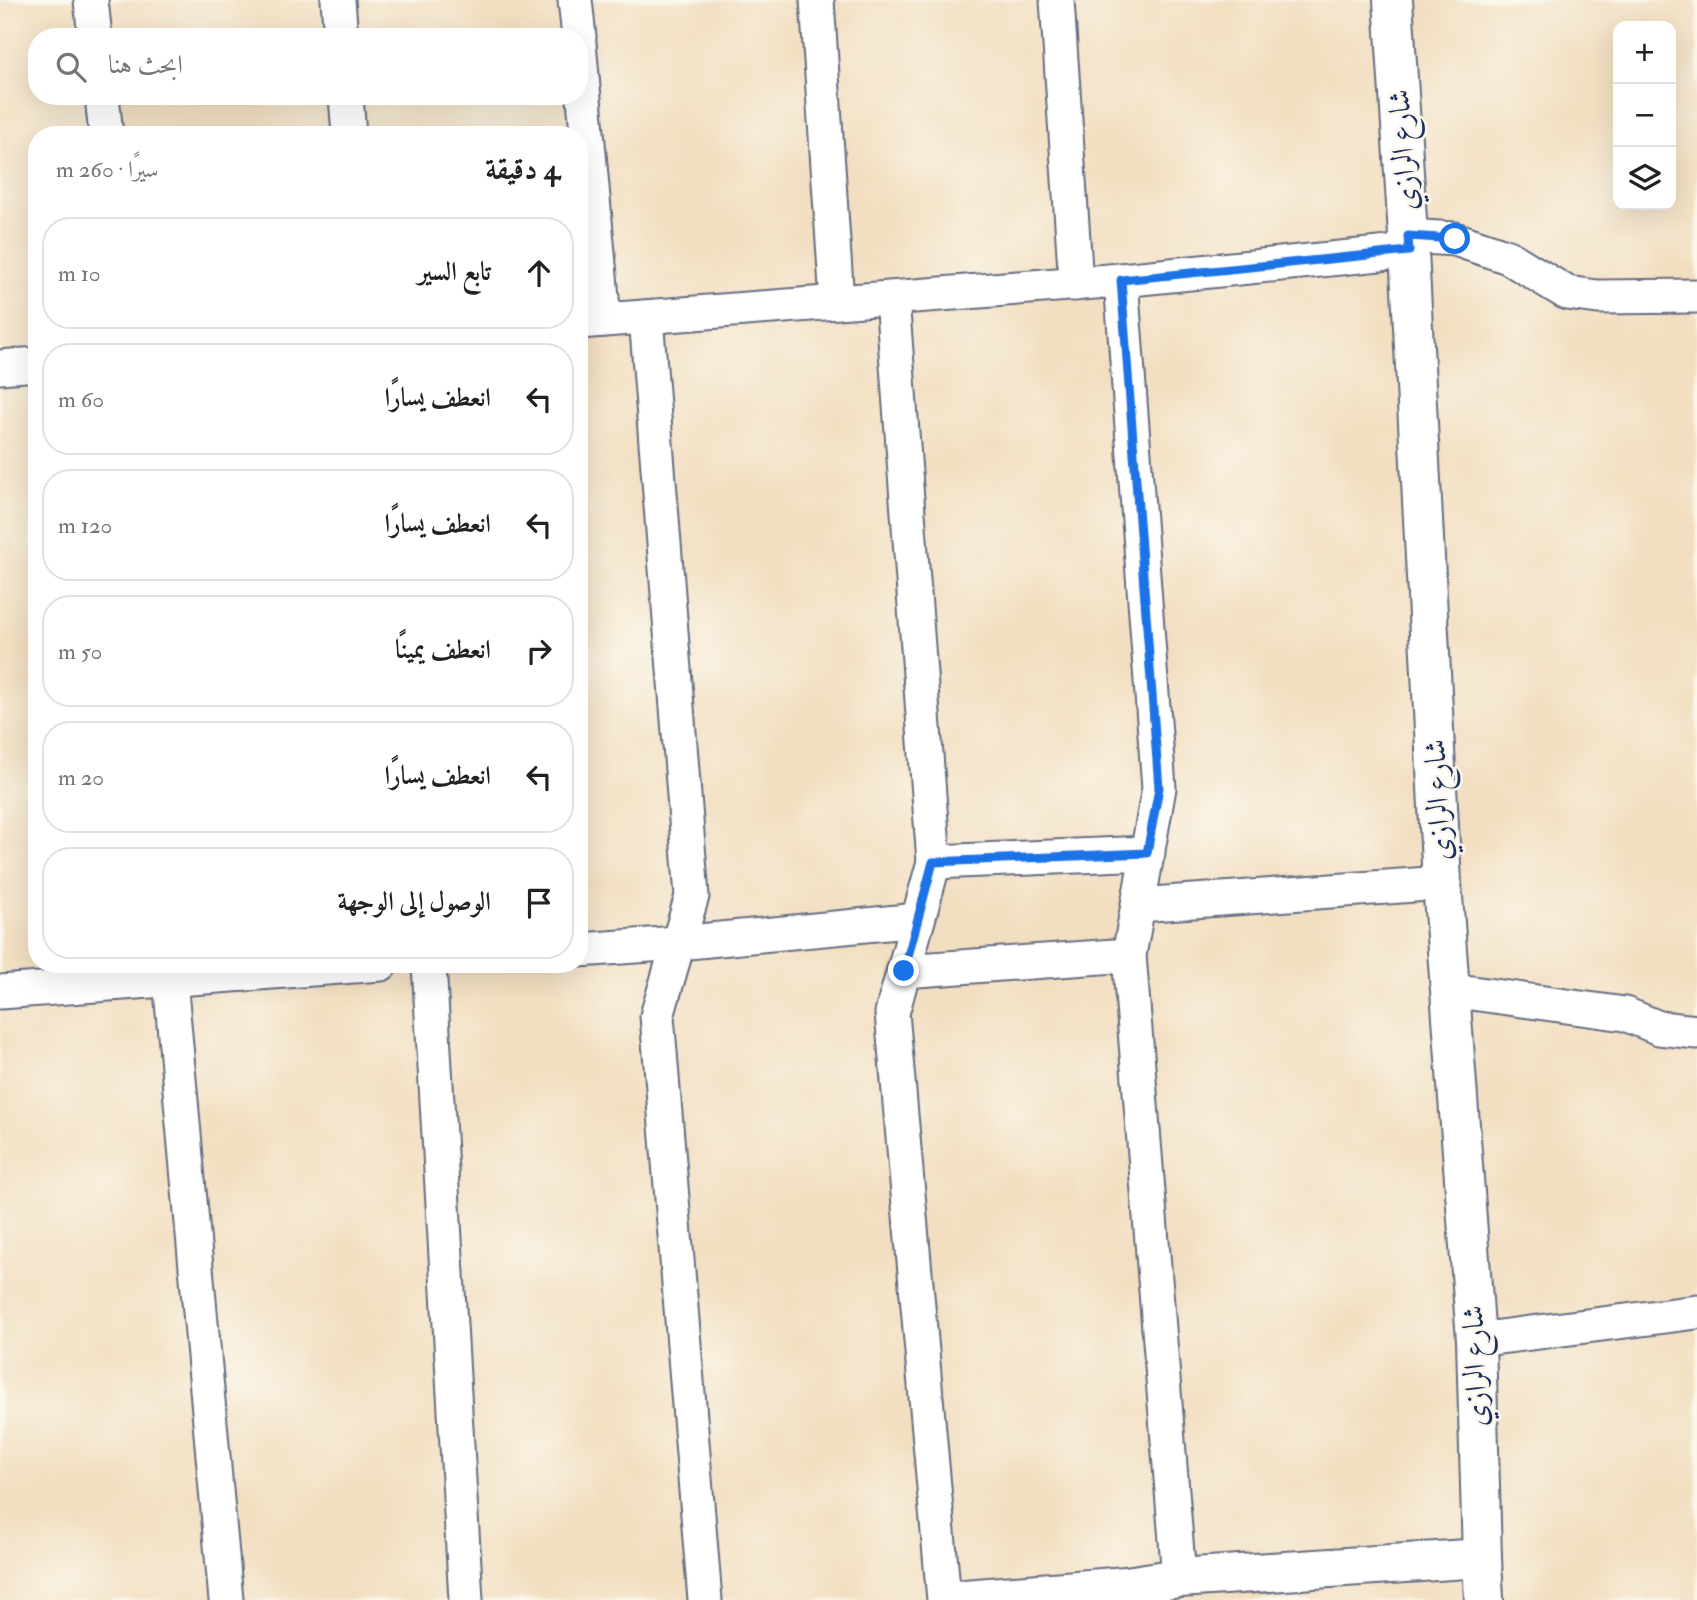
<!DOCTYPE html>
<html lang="ar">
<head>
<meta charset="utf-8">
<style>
	body { margin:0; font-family:"IM FELL Double Pica",Amiri,serif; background:#f6f6f6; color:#222; direction:rtl }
	.controls { position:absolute; right:21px; top:21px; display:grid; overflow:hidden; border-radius:14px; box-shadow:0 7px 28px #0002 }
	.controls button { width:63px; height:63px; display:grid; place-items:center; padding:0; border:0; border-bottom:2px solid #e0e0e0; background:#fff; color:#222; font:35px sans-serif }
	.stop { position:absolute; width:21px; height:21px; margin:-16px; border:5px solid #1a73e8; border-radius:50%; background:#fff }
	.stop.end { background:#1a73e8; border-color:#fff; box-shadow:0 2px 7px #0008 }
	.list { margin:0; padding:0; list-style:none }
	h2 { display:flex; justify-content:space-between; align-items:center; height:91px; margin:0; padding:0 28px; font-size:30px }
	h2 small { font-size:23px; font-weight:400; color:#767676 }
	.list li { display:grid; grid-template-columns:46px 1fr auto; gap:21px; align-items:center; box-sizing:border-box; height:112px; margin:0 14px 14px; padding:0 14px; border:2px solid #e0e0e0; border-radius:28px }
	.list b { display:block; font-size:26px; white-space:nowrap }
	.list em { font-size:23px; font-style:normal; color:#767676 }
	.icon { flex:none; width:38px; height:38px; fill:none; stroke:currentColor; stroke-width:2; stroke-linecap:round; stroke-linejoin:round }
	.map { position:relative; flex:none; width:1697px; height:1600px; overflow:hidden; direction:ltr }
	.search { position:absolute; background:#fff; box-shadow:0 7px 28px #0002; left:28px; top:28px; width:560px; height:77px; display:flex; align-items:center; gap:18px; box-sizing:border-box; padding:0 24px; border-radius:28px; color:#767676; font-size:26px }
	.panel { position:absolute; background:#fff; box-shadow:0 7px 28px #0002; left:28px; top:126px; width:560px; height:847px; border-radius:28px; direction:rtl }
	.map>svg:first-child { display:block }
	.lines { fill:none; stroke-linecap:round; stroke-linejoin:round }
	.street-casing { stroke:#666d81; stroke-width:37 }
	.secondary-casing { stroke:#666d81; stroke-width:42 }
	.street { stroke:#fff; stroke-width:33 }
	.secondary { stroke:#fff; stroke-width:38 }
	.route { stroke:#1a73e8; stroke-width:9 }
	.labels { text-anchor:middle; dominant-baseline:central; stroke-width:5; stroke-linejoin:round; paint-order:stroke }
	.street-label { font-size:30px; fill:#1b2f5e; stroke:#fbf7ec }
</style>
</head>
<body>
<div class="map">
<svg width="1697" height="1600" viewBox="0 0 1697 1600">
	<rect width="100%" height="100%" fill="#fbf7ec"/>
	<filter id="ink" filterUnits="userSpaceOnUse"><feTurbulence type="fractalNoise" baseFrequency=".0143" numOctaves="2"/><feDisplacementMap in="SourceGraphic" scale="14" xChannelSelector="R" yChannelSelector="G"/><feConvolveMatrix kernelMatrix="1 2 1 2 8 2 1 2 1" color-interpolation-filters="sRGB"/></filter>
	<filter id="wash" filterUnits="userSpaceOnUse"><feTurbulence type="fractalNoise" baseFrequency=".00686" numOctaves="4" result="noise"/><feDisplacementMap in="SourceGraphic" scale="28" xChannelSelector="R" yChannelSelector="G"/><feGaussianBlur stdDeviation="1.57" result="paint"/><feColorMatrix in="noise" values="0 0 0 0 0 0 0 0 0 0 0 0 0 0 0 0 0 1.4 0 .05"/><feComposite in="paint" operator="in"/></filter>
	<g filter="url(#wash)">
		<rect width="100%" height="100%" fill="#f2dfc1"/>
	</g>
	<g filter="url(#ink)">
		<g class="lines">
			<defs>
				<g id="street">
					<polyline points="91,0 95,37"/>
					<polyline points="338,0 341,37"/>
					<polyline points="575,0 579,37"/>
					<polyline points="817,0 837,302"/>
					<polyline points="1057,0 1076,284"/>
					<polyline points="579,43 604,320"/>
					<polyline points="102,96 106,135"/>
					<polyline points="346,96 349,135"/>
					<polyline points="1408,236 1455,239 1508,257 1567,293 1598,297 1697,296"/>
					<polyline points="1121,280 1159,788 1129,955 1179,1578"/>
					<polyline points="892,298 934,862 892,1013 944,1600"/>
					<polyline points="646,317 692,896 657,1016 705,1600"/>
					<polyline points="579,322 1121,280 1409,251"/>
					<polyline points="0,367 37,364"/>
					<polyline points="934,862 1148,853"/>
					<polyline points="1138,905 1442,883"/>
					<polyline points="579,950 678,943 918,920"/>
					<polyline points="429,964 466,1600"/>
					<polyline points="904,971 1129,955"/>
					<polyline points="170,979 226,1600"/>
					<polyline points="1450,990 1625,1014 1659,1028 1697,1032"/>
					<polyline points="0,992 381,964"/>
					<polyline points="1476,1340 1697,1312"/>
				</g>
				<g id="secondary">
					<polyline points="1393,0 1409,251 1442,883 1476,1340 1482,1558 1484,1600"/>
					<polyline points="952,1600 1126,1586 1179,1578 1482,1558"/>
				</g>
			</defs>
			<!-- street casing -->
			<use href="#street" class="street-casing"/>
			<!-- secondary casing -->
			<use href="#secondary" class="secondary-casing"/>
			<!-- street -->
			<use href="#street" class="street"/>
			<!-- secondary -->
			<use href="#secondary" class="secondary"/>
		</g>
	</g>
	<g class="lines" filter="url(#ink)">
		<!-- route -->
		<polyline class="route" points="904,971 933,862 1147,853 1159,788 1121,280 1409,251 1408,236 1455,239"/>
	</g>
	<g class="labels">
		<!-- street labels -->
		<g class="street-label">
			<text transform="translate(1403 150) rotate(-94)">شارع الرازي</text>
			<text transform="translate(1438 800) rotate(-93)">شارع الرازي</text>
			<text transform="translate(1475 1366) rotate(-92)">شارع الرازي</text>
		</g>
	</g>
</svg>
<div class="controls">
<button>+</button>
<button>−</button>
<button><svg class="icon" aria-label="layers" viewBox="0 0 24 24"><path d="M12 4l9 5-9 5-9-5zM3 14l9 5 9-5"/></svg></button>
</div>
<div class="stop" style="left:1455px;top:239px"></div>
<div class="stop end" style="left:904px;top:971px"></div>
<div class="search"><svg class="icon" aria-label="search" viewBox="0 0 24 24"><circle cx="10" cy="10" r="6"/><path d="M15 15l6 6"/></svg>ابحث هنا</div>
<section class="panel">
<h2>4 دقيقة<small>سيرًا · 260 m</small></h2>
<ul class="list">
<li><svg class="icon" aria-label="ahead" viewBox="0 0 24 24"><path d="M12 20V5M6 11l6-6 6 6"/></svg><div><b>تابع السير</b></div><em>10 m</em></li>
<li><svg class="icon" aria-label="left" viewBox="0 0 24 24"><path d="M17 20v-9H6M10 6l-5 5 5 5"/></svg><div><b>انعطف يسارًا</b></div><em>60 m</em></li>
<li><svg class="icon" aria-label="left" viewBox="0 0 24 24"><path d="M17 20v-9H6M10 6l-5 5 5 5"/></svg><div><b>انعطف يسارًا</b></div><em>120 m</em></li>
<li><svg class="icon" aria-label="right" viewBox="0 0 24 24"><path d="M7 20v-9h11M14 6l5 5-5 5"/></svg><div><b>انعطف يمينًا</b></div><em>50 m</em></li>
<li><svg class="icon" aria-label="left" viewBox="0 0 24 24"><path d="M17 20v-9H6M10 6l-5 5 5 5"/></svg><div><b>انعطف يسارًا</b></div><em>20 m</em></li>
<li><svg class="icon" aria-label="arrive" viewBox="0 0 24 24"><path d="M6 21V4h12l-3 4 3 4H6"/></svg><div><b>الوصول إلى الوجهة</b></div></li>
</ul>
</section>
</div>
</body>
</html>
